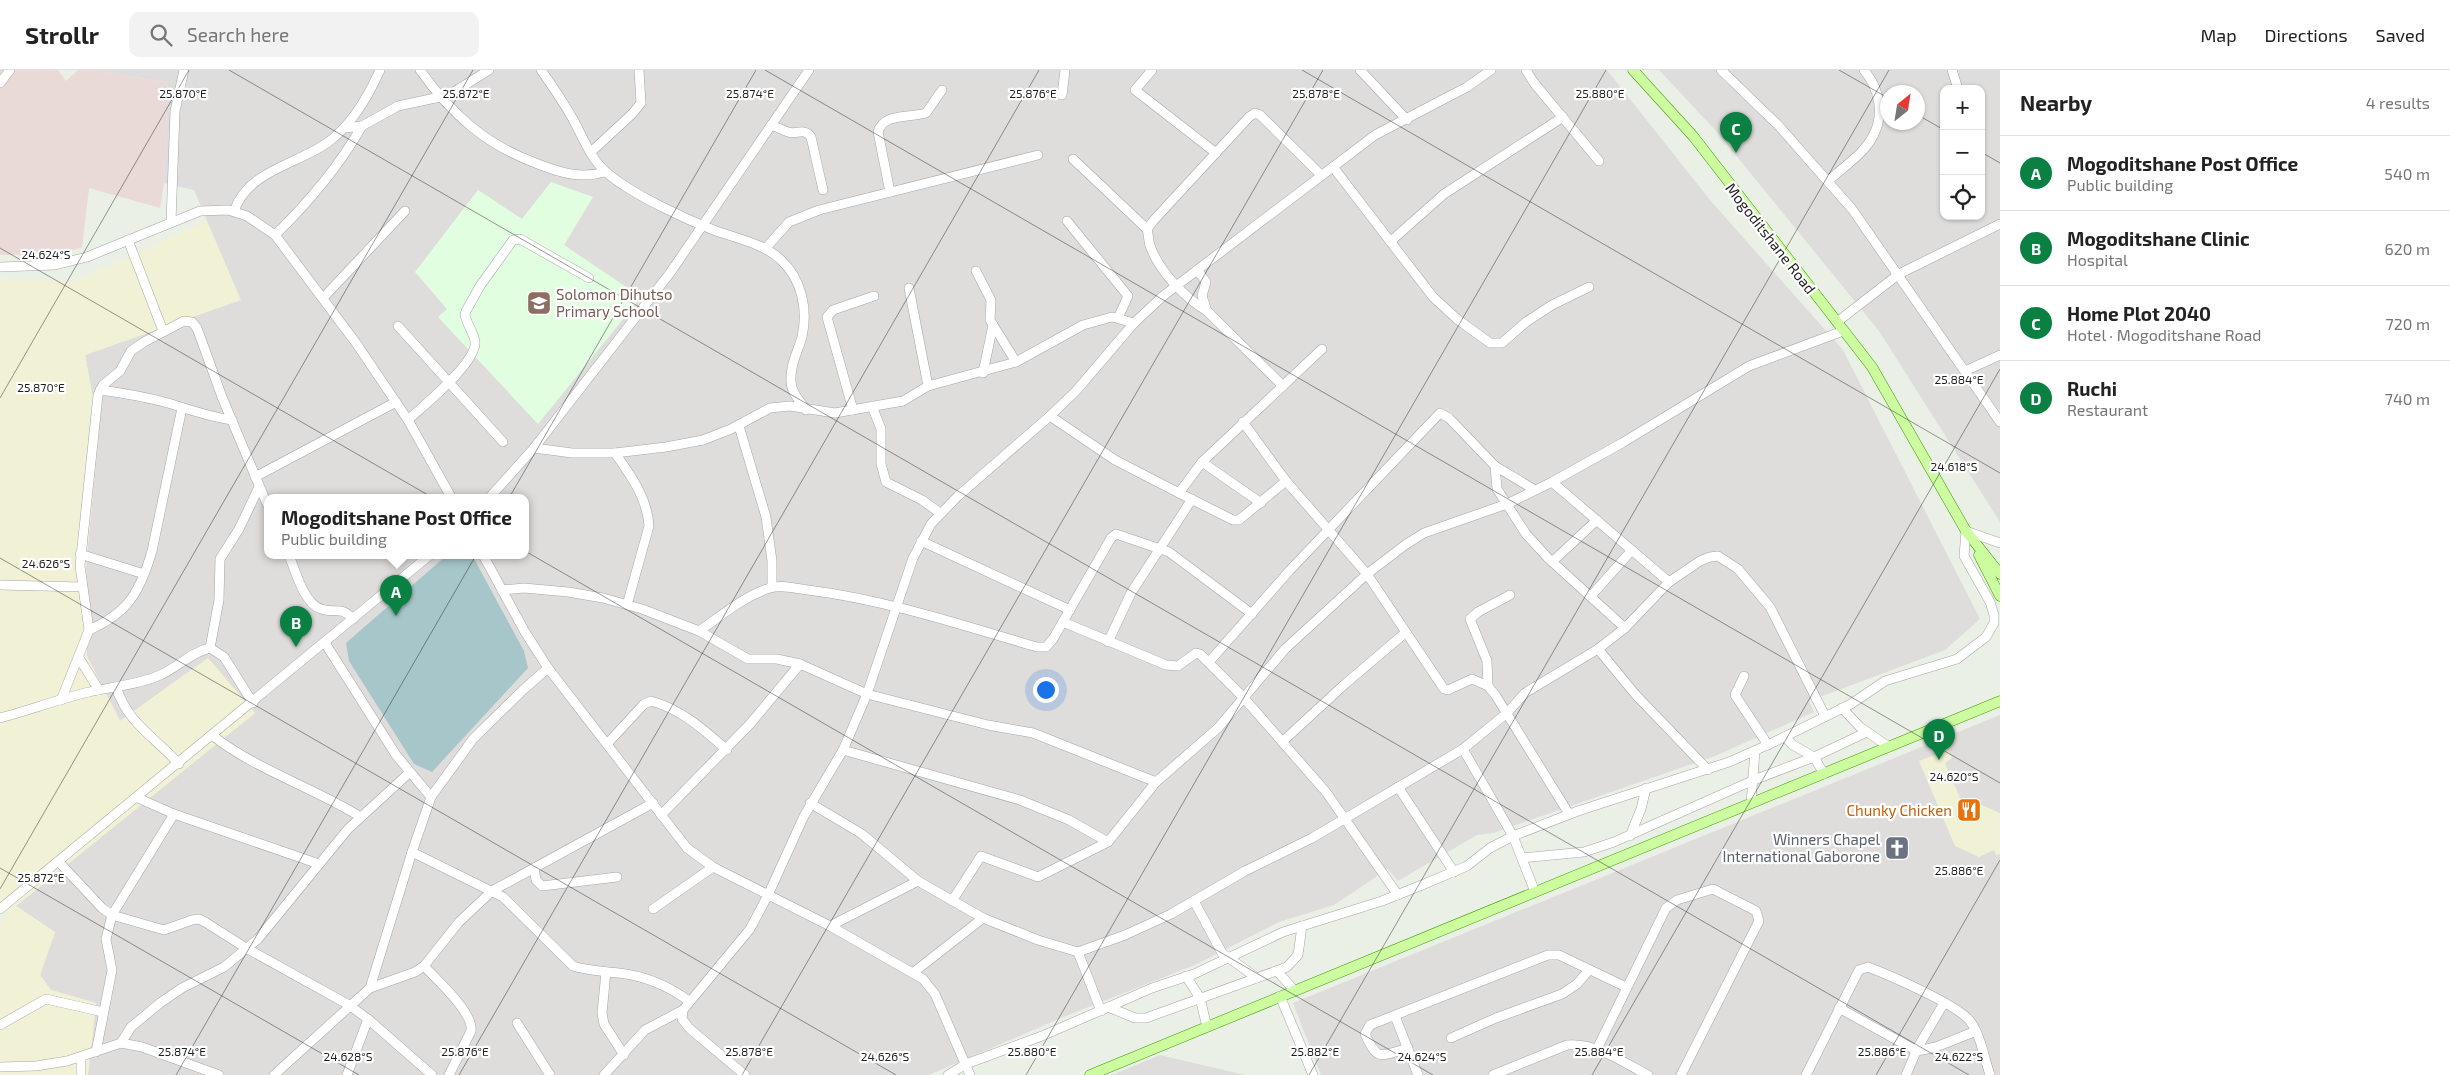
<!DOCTYPE html>
<html lang="en">
<head>
<meta charset="utf-8">
<style>
	body { margin:0; font-family:"Exo 2",sans-serif; background:#f2f2f2; color:#222 }
	.controls { position:absolute; right:15px; top:15px; display:grid; overflow:hidden; border-radius:10px; box-shadow:0 1px 4px #0004 }
	.controls button { width:45px; height:45px; display:grid; place-items:center; padding:0; border:0; border-bottom:1px solid #e0e0e0; background:#fff; color:#222; font:25px sans-serif }
	.compass { position:absolute; left:1880px; top:15px; width:45px; height:45px; border-radius:50%; background:#fff; box-shadow:0 1px 4px #0004; rotate:30deg }
	.you { position:absolute; left:1045px; top:619px; width:18px; height:18px; margin:-12px; border:4px solid #fff; border-radius:50%; background:#1a73e8; box-shadow:0 0 0 8px #1a73e833 }
	.badge { display:grid; place-items:center; width:32px; height:32px; border-radius:50%; background:#0b8043; color:#fff; font-size:16px; font-weight:700 }
	.pin { position:absolute; translate:-50% -41px; filter:drop-shadow(0 1px 2px #0008) }
	.pin::after { content:''; position:absolute; top:26px; width:18px; height:15px; background:inherit; clip-path:polygon(0 0,100% 0,50% 100%) }
	.popup { position:absolute; left:264px; top:424px; width:265px; height:65px; box-sizing:border-box; display:grid; place-content:center; border-radius:10px; background:#fff; filter:drop-shadow(0 1px 4px #0005); font-size:16px; white-space:nowrap; color:#767676 }
	.popup b { font-size:19px; color:#222 }
	.popup::after { content:''; position:absolute; left:50%; top:100%; margin-left:-10px; border:10px solid transparent; border-top-color:#fff }
	.list { margin:0; padding:0; list-style:none }
	h2 { display:flex; justify-content:space-between; align-items:center; height:65px; margin:0; padding:0 20px; font-size:21px }
	h2 small { font-size:16px; font-weight:400; color:#767676 }
	.list li { display:grid; grid-template-columns:32px 1fr auto; gap:15px; align-items:center; box-sizing:border-box; height:75px; padding:0 20px; border-top:1px solid #e0e0e0 }
	.list b { display:block; font-size:19px; white-space:nowrap }
	.list p { margin:0; font-size:16px; white-space:nowrap; color:#767676 }
	.list em { font-size:16px; font-style:normal; color:#767676 }
	.icon { flex:none; width:28px; height:28px; fill:none; stroke:currentColor; stroke-width:2; stroke-linecap:round; stroke-linejoin:round }
	.map { position:relative; flex:none; width:2000px; height:1005px; overflow:hidden }
	header { display:flex; align-items:center; gap:30px; box-sizing:border-box; height:70px; padding:0 25px; background:#fff; border-bottom:1px solid #e0e0e0 }
	header strong { font-size:24px }
	nav { display:flex; gap:28px; margin-inline-start:auto; font-size:18px }
	.search { width:350px; height:45px; background:#f2f2f2; display:flex; align-items:center; gap:12px; box-sizing:border-box; padding:0 18px; border-radius:10px; color:#767676; font-size:19px }
	main { display:flex }
	aside { flex:1; background:#fff }
	.map>svg:first-child { display:block }
	.residential { fill:#dedddc; fill-rule:evenodd }
	.commercial { fill:#f1f1d5 }
	.industrial { fill:#e9dad8 }
	.education { fill:#e1ffe0 }
	.cemetery { fill:#a7c6c9 }
	.lines { fill:none; stroke-linecap:round; stroke-linejoin:round }
	.minor-casing { stroke:#a6a6a6; stroke-width:10 }
	.major-casing { stroke:#3b9b00; stroke-width:11 }
	.minor { stroke:#fff; stroke-width:9 }
	.major { stroke:#ccfc9f; stroke-width:10 }
	.ticks { fill:none; stroke:#1f1f1f; stroke-width:1; stroke-opacity:0.45 }
	.labels { text-anchor:middle; dominant-baseline:central; stroke-width:4.5; stroke-linejoin:round; paint-order:stroke }
	.street-label { font-size:15px; fill:#1f1f1f; stroke:#fff }
	.education-label { font-size:15px; fill:#785e54; stroke:#fff; text-anchor:start }
	.food-label { font-size:15px; fill:#c56008; stroke:#fff; text-anchor:end }
	.worship-label { font-size:15px; fill:#5b616d; stroke:#fff; text-anchor:end }
	.ticks-label { font-size:12px; text-anchor:middle; fill:#1f1f1f; stroke:#fff; stroke-width:4.5; stroke-linejoin:round; paint-order:stroke }
</style>
</head>
<body>
<header>
<strong>Strollr</strong>
<div class="search"><svg class="icon" aria-label="search" viewBox="0 0 24 24"><circle cx="10" cy="10" r="6"/><path d="M15 15l6 6"/></svg>Search here</div>
<nav><a>Map</a><a>Directions</a><a>Saved</a></nav>
</header>
<main>
<div class="map">
<svg width="2000" height="1005" viewBox="0 0 2000 1005">
	<rect width="100%" height="100%" fill="#eaf0e6"/>
	<!-- residential -->
	<g class="residential">
		<path d="M95,0H1607L1710,130L1843,280L1980,549L1945,580L1809,631L1814,642L1715,686L1493,763L1477,765L1398,811L1388,799L1334,835L1279,852L1197,894L1061,948L929,1005H88L96,933L51,920L40,905L55,862L16,836L255,643L208,588L120,651L87,586L86,496L99,361L85,285L240,230L194,120L164,113L168,13ZM267,427H525V485H267Z"/>
		<path d="M1659,0H2000V452L1879,261L1717,62ZM1944,19H1981V146H1944ZM1888,22H1918V52H1888Z"/>
		<polygon points="2000,645 2000,1005 1321,1005 1293,933"/>
		<polygon points="1160,985 1245,1005 1112,1005"/>
	</g>
	<!-- commercial -->
	<g class="commercial">
		<polygon points="207,151 241,230 85,285 99,361 86,496 87,586 120,651 208,588 255,643 16,836 55,862 40,905 51,920 96,933 88,1005 0,1005 0,854 7,846 0,838 0,208 73,212"/>
		<polygon points="1948,680 1952,688 1945,693 1964,737 1968,729 2000,743 2000,784 1996,785 1994,780 1979,787 1955,776 1919,691"/>
	</g>
	<!-- industrial -->
	<polygon class="industrial" points="0,0 58,0 66,11 78,0 95,0 168,13 164,113 160,138 89,118 82,178 50,184 0,185"/>
	<!-- education -->
	<polygon class="education" points="551,112 593,127 564,175 641,227 538,354 438,247 447,239 415,202 478,120 522,149"/>
	<!-- cemetery -->
	<polygon class="cemetery" points="447,485 472,485 524,581 528,598 432,702 414,694 349,591 346,573"/>
	<g class="lines">
		<defs>
			<g id="minor">
				<path d="M420,0C452,45 486,75 538,94C561,103 581,109 605,102"/>
				<path d="M541,0C553,17 564,33 574,51C583,68 591,89 606,102C631,124 685,149 716,161C736,168 765,174 781,190C802,209 808,240 802,267C798,281 790,295 791,311C791,322 800,331 806,340"/>
				<polyline points="1152,0 1135,20 1216,83"/>
				<polyline points="1360,0 1407,50"/>
				<polyline points="1526,0 1534,13 1599,91"/>
				<polyline points="1721,0 1778,55 1852,139 2000,352"/>
				<polyline points="1952,0 1958,19"/>
				<polyline points="0,13 10,0"/>
				<polyline points="1062,25 1065,0"/>
				<path d="M771,55C777,57 782,60 788,62C797,65 804,57 811,67L823,120"/>
				<polyline points="362,56 398,36 449,25 489,0"/>
				<polyline points="591,82 632,44 641,33 639,0"/>
				<polyline points="1073,89 1147,159"/>
				<polyline points="1333,97 1433,227 1457,249 1490,273 1502,273 1526,252 1552,235 1589,217"/>
				<path d="M1828,111C1842,98 1864,84 1873,66C1885,44 1879,18 1864,0"/>
				<path d="M890,122L878,62C883,43 909,48 926,43L942,20"/>
				<path d="M234,141C248,101 295,95 327,73C351,56 368,27 380,0"/>
				<polyline points="1067,151 1128,226 1118,248"/>
				<polyline points="171,152 175,41 184,0"/>
				<path d="M275,165C309,132 338,98 362,56L345,58"/>
				<polyline points="128,170 163,261"/>
				<polyline points="1391,171 1444,124 1563,47"/>
				<polyline points="765,179 789,152 819,140 1038,85"/>
				<polyline points="0,197 55,195 87,187 200,141 228,140 247,146 275,165 356,273 408,350 451,427"/>
				<polyline points="1197,200 1206,212 1202,226 1207,241 1283,316"/>
				<polyline points="976,201 991,230 990,250 1016,292"/>
				<polyline points="909,218 928,316"/>
				<polyline points="323,228 405,141"/>
				<path d="M1207,241C1185,228 1160,202 1151,178C1148,172 1149,165 1147,159L1154,150L1249,47L1255,43L1260,45L1321,105"/>
				<polyline points="1837,252 1899,204 2000,154"/>
				<polyline points="398,256 503,372"/>
				<polyline points="1965,301 2000,285"/>
				<polyline points="983,303 993,255"/>
				<path d="M100,320C123,323 146,327 168,333C190,340 210,347 232,350"/>
				<polyline points="872,336 881,359 881,394 886,412 922,430 940,443"/>
				<polyline points="853,340 827,247 833,240 874,226"/>
				<polyline points="1050,346 1115,390 1179,423 1202,392 1322,279"/>
				<path d="M408,350C423,336 478,292 475,271C473,262 467,254 465,245L466,241L480,216L513,170L520,169L589,208"/>
				<polyline points="1243,352 1286,411 1367,504 1444,619 1448,620 1472,609 1488,616 1496,626 1569,744"/>
				<polyline points="739,356 766,447 772,491 772,517"/>
				<polyline points="534,378 572,383 615,383 666,377 703,370 731,359 770,338 790,336 835,343 903,331 928,316 1016,292 1083,255 1112,247 1134,253"/>
				<path d="M615,383C631,406 647,427 649,456L627,535"/>
				<polyline points="1202,392 1261,433"/>
				<polyline points="1495,396 1535,420"/>
				<polyline points="255,407 396,332"/>
				<polyline points="1552,412 1669,512"/>
				<polyline points="1179,423 1233,450 1239,450 1286,411"/>
				<polyline points="490,427 534,378 670,203 809,0"/>
				<polyline points="921,471 1070,540"/>
				<polyline points="80,484 144,504"/>
				<path d="M289,485C295,500 304,534 321,539C335,544 340,535 353,549"/>
				<polyline points="483,485 525,562 548,598 687,778 713,797 830,856 923,909 935,924 970,1005"/>
				<polyline points="1552,492 1597,450"/>
				<polyline points="0,515 82,517"/>
				<polyline points="502,520 524,518 568,522 603,528 642,539 699,561 748,589 777,589 800,594 867,624 988,655 1033,663 1156,712"/>
				<polyline points="1591,526 1632,480"/>
				<polyline points="1063,552 1166,595 1178,596 1196,583 1200,584 1243,627 1326,722 1398,825"/>
				<path d="M89,560C128,543 140,522 152,481L182,338"/>
				<path d="M699,561C721,546 744,526 770,518C781,514 797,519 808,520C887,530 961,555 1037,577H1046L1053,569L1111,468L1116,464L1169,482L1252,544"/>
				<polyline points="1108,572 1131,523 1192,429"/>
				<polyline points="325,573 396,685 431,727"/>
				<polyline points="210,578 219,530 220,489 239,459 259,417"/>
				<polyline points="1598,579 1635,624 1708,700"/>
				<polyline points="79,588 99,620"/>
				<polyline points="1209,592 1290,500 1440,343 1449,348 1495,396 1497,419 1526,464 1548,488 1625,558"/>
				<polyline points="1744,606 1735,625 1768,675"/>
				<polyline points="1488,616 1487,591 1470,549 1478,542 1510,525"/>
				<path d="M116,617C128,654 155,667 179,694"/>
				<polyline points="61,630 89,560 80,496 98,325 103,315 120,301 131,281 144,272 184,251 192,252 197,258 222,327 267,434"/>
				<polyline points="1842,638 1860,657 1889,677"/>
				<path d="M0,648C30,640 59,629 89,622C112,617 137,615 160,605C177,598 191,582 210,578L224,587L253,633"/>
				<path d="M213,666C257,700 312,717 359,746"/>
				<polyline points="1785,667 1793,675 1814,687 1824,704"/>
				<polyline points="1282,672 1345,614 1405,563"/>
				<path d="M607,674L644,634L651,631C681,639 704,660 727,680"/>
				<polyline points="1463,679 1513,766 1535,822"/>
				<polyline points="843,680 1020,730 1069,750 1108,772"/>
				<polyline points="1398,717 1454,802"/>
				<polyline points="138,728 174,744 319,794"/>
				<polyline points="810,733 862,764 918,811"/>
				<polyline points="1751,733 1755,681"/>
				<polyline points="661,745 750,654 800,594"/>
				<polyline points="1630,766 1641,739 1646,718"/>
				<path d="M412,782L503,827L573,896C588,901 603,901 619,903C646,906 667,915 689,931"/>
				<polyline points="1522,788 1584,782 1614,772 1754,710 1814,687 1867,662"/>
				<polyline points="59,792 102,838 112,845 164,860 192,850 199,849 205,852 246,878 349,935 368,949 432,1005"/>
				<polyline points="534,798 536,810 542,816 617,807"/>
				<polyline points="952,831 981,786 1038,807 1108,772 1156,712 1218,658 1285,579 1367,504 1405,475 1424,463 1507,434 1552,412 1622,373 1749,296 1843,261"/>
				<polyline points="1194,831 1222,883 1257,908"/>
				<polyline points="0,839 430,485"/>
				<polyline points="653,839 713,797"/>
				<polyline points="830,856 918,811 983,848 1038,870 1078,882 1125,865 1171,844 1245,801 1312,768 1463,679 1507,643 1525,623 1598,579 1625,558 1669,512 1700,491 1710,487 1718,486 1738,499 1770,537 1825,646"/>
				<polyline points="1078,882 1101,941"/>
				<polyline points="1277,901 1294,920"/>
				<polyline points="606,902 602,943 604,954 624,985"/>
				<polyline points="914,902 983,848"/>
				<polyline points="1186,906 1200,928 1207,957"/>
				<polyline points="370,918 412,782 431,727 473,669 523,620 548,598"/>
				<polyline points="1280,926 1313,1005"/>
				<polyline points="1108,937 1135,948 1146,948 1287,897 1298,885 1302,856"/>
				<polyline points="1839,938 1917,981 1936,977 1976,961"/>
				<polyline points="1395,946 1418,1005"/>
				<polyline points="517,953 550,1005"/>
				<polyline points="0,955 46,929 103,942"/>
				<polyline points="1451,968 1496,948 1562,924 1577,914 1589,900"/>
				<path d="M1408,978C1380,986 1378,992 1365,964L1370,955L1548,885H1559L1626,917"/>
				<polyline points="1597,979 1666,838 1677,830 1713,819 1756,841 1759,851 1681,1005"/>
				<polyline points="96,982 112,900 106,869 112,845 174,744"/>
				<polyline points="0,997 36,996 67,991 121,973"/>
				<polyline points="81,1005 81,988"/>
				<polyline points="219,1005 142,977 121,973 131,957 160,933 182,918 224,897 258,869 348,759 409,703"/>
				<polyline points="274,1005 370,918 415,902 424,896"/>
				<polyline points="347,1005 368,949"/>
				<path d="M449,1005L471,961C474,943 437,910 424,896L459,852L492,821L653,733"/>
				<polyline points="604,1005 645,960 683,940"/>
				<polyline points="745,1005 690,959 682,949 683,940 750,859 768,825 804,746 843,680 867,624 913,488 931,454 958,426 1050,346 1076,321 1134,253 1163,226 1375,65 1467,17 1491,0"/>
				<polyline points="948,1005 966,994 1042,966 1152,918 1194,904 1283,862 1382,831 1422,815 1467,796 1490,778 1513,766 1578,741 1729,692 1774,672 1851,634 1885,611 1957,589 1986,567 1994,553 1994,545 1990,532 1964,486 1966,461 2000,473"/>
				<path d="M1493,1005L1567,975C1595,972 1624,993 1648,1005"/>
				<path d="M1806,1005L1859,900L1868,897C1889,905 1958,935 1970,951C1981,966 1984,987 1990,1005"/>
				<polyline points="1906,1005 1918,977 1944,933"/>
			</g>
			<g id="major">
				<polyline points="1633,0 1693,66 1872,297 1966,461 2000,504"/>
				<polyline points="1979,485 2000,526"/>
				<polyline points="1090,1005 2000,631"/>
			</g>
		</defs>
		<!-- minor casing -->
		<use href="#minor" class="minor-casing"/>
		<!-- major casing -->
		<use href="#major" class="major-casing"/>
		<!-- minor -->
		<use href="#minor" class="minor"/>
		<!-- major -->
		<use href="#major" class="major"/>
	</g>
	<!-- ticks -->
	<path class="ticks" d="M229,0L1969,1005M765,0L2000,713M1302,0L2000,403M1839,0L1888,28M1918,45L1944,60M1981,82L2000,93M0,178L1433,1005M0,328L189,0M0,488L896,1005M0,798L359,1005M0,819L473,0M176,1005L756,0M459,1005L1039,0M742,1005L1323,0M1026,1005L1606,0M1309,1005L1889,0M1592,1005L2000,299M1876,1005L2000,790"/>
	<!-- icons -->
	<defs>
		<symbol id="school-square" viewBox="-11 -11 22 22"><rect x="-9" y="-9" width="18" height="18" rx="4" fill="#8d6e63" stroke="#fff"/><path d="M0-5L7-2L0 1L-7-2ZM-4 1L0 2.5L4 1V4Q0 6-4 4Z" fill="#fff"/></symbol>
		<symbol id="restaurant-square" viewBox="-11 -11 22 22"><rect x="-9" y="-9" width="18" height="18" rx="4" fill="#e8710a" stroke="#fff"/><path d="M-5-6h1v4h1v-4h1v4h1v-4h1v5L-1.5 .5V6h-2V.5L-5-1ZM5-6V6H3V1.5H1.5Q1.5-4 5-6Z" fill="#fff"/></symbol>
		<symbol id="church-square" viewBox="-11 -11 22 22"><rect x="-9" y="-9" width="18" height="18" rx="4" fill="#6b7280" stroke="#fff"/><path d="M-1.2-6h2.4v3.5h3.3v2.4h-3.3V6h-2.4V-.1h-3.3v-2.4h3.3Z" fill="#fff"/></symbol>
	</defs>
	<g fill-rule="evenodd">
		<use href="#school-square" x="525" y="219" width="28" height="28"/>
		<use href="#restaurant-square" x="1955" y="726" width="28" height="28"/>
		<use href="#church-square" x="1883" y="764" width="28" height="28"/>
	</g>
	<g class="labels">
		<!-- street labels -->
		<g class="street-label">
			<text transform="translate(1771 168) rotate(52)">Mogoditshane Road</text>
		</g>
		<!-- education labels -->
		<g class="education-label">
			<text x="556" y="224">Solomon Dihutso<tspan x="556" dy="17">Primary School</tspan></text>
		</g>
		<!-- food labels -->
		<g class="food-label">
			<text x="1952" y="740">Chunky Chicken</text>
		</g>
		<!-- worship labels -->
		<g class="worship-label">
			<text x="1880" y="769">Winners Chapel<tspan x="1880" dy="17">International Gaborone</tspan></text>
		</g>
	</g>
	<g class="ticks-label">
		<text x="183" y="28">25.870°E</text>
		<text x="466" y="28">25.872°E</text>
		<text x="750" y="28">25.874°E</text>
		<text x="1033" y="28">25.876°E</text>
		<text x="1316" y="28">25.878°E</text>
		<text x="1600" y="28">25.880°E</text>
		<text x="46" y="189">24.624°S</text>
		<text x="1959" y="314">25.884°E</text>
		<text x="41" y="322">25.870°E</text>
		<text x="1954" y="401">24.618°S</text>
		<text x="46" y="498">24.626°S</text>
		<text x="1954" y="711">24.620°S</text>
		<text x="1959" y="805">25.886°E</text>
		<text x="41" y="812">25.872°E</text>
		<text x="182" y="986">25.874°E</text>
		<text x="465" y="986">25.876°E</text>
		<text x="749" y="986">25.878°E</text>
		<text x="1032" y="986">25.880°E</text>
		<text x="1315" y="986">25.882°E</text>
		<text x="1599" y="986">25.884°E</text>
		<text x="1882" y="986">25.886°E</text>
		<text x="348" y="991">24.628°S</text>
		<text x="885" y="991">24.626°S</text>
		<text x="1422" y="991">24.624°S</text>
		<text x="1959" y="991">24.622°S</text>
	</g>
</svg>
<div class="controls">
<button>+</button>
<button>−</button>
<button><svg class="icon" aria-label="locate" viewBox="0 0 24 24"><circle cx="12" cy="12" r="6"/><path d="M12 2v4M12 18v4M2 12h4M18 12h4"/></svg></button>
</div>
<svg class="compass" viewBox="-18 -18 36 36"><path d="M0-13l5 13h-10z" fill="#e53935"/><path d="M0 13l5-13h-10z" fill="#767676"/></svg>
<div class="you"></div>
<div class="pin badge" style="left:396px;top:546px">A</div>
<div class="popup"><b>Mogoditshane Post Office</b>Public building</div>
<div class="pin badge" style="left:296px;top:577px">B</div>
<div class="pin badge" style="left:1736px;top:83px">C</div>
<div class="pin badge" style="left:1939px;top:690px">D</div>
</div>
<aside>
<h2>Nearby<small>4 results</small></h2>
<ul class="list">
<li><span class="badge">A</span><div><b>Mogoditshane Post Office</b><p>Public building</p></div><em>540 m</em></li>
<li><span class="badge">B</span><div><b>Mogoditshane Clinic</b><p>Hospital</p></div><em>620 m</em></li>
<li><span class="badge">C</span><div><b>Home Plot 2040</b><p>Hotel · Mogoditshane Road</p></div><em>720 m</em></li>
<li><span class="badge">D</span><div><b>Ruchi</b><p>Restaurant</p></div><em>740 m</em></li>
</ul>
</aside>
</main>
</body>
</html>
